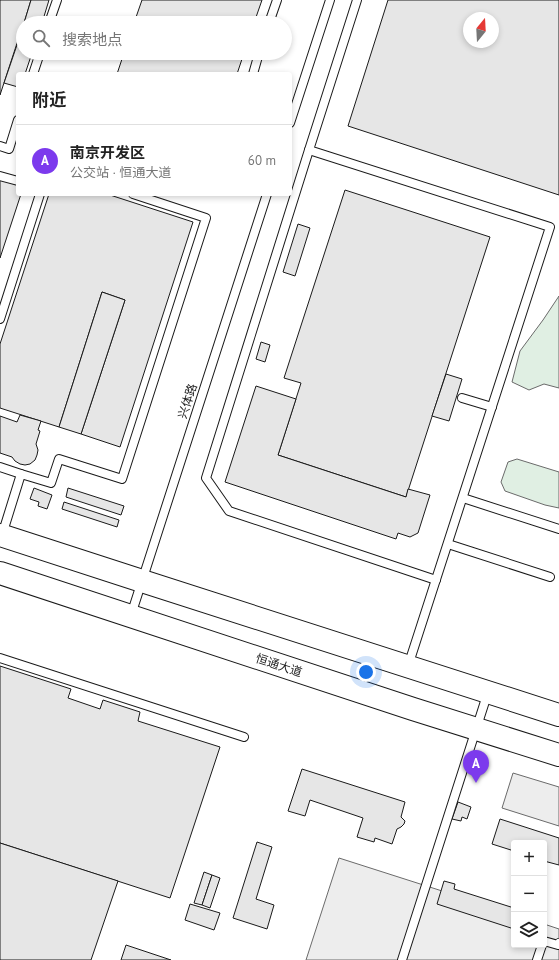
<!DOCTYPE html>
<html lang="zh">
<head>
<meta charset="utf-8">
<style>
	body { margin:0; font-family:"PT Sans","Noto Sans SC",sans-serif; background:#f6f6f6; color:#222 }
	.controls { position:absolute; right:12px; bottom:12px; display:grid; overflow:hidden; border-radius:4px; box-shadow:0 2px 6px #0003 }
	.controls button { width:36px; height:36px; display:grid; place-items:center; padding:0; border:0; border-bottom:1px solid #e0e0e0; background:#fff; color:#222; font:20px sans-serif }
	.compass { position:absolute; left:463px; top:12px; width:36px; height:36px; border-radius:50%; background:#fff; box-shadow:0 2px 6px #0003; rotate:18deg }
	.you { position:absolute; left:366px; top:672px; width:14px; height:14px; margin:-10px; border:3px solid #fff; border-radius:50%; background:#1a73e8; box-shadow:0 0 0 6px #1a73e833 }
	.badge { display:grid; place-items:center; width:26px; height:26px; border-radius:50%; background:#7c3aed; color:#fff; font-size:13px; font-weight:700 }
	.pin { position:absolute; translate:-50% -33px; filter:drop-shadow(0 1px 2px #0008) }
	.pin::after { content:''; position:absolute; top:21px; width:14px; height:12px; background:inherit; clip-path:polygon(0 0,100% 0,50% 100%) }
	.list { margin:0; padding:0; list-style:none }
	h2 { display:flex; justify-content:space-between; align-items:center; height:52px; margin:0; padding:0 16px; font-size:17px }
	h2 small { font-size:13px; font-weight:400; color:#767676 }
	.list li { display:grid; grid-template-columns:26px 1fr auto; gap:12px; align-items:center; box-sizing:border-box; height:72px; padding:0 16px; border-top:1px solid #e0e0e0 }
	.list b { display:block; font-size:15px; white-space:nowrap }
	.list p { margin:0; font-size:13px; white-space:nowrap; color:#767676 }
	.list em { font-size:13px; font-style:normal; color:#767676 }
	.icon { flex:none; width:22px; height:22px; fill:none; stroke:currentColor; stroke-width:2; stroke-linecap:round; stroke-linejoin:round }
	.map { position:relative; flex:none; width:559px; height:960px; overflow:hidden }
	.search { position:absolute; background:#fff; box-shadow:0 2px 6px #0003; left:16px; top:16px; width:276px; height:44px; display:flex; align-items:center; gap:10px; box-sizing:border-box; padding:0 14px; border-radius:22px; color:#767676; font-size:15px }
	.panel { position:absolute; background:#fff; box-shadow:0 2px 6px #0003; left:16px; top:72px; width:276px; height:124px; border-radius:4px }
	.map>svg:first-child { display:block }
	.green { fill:#e0efe3; stroke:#6a6a6a }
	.parking { fill:#ededed; stroke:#6a6a6a }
	.building { fill:#e6e6e6; stroke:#1a1a1a; fill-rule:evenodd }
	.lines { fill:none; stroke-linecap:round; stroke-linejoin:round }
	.lane-casing { stroke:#1a1a1a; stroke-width:10 }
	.secondary-casing { stroke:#1a1a1a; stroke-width:24 }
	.lane { stroke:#fff; stroke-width:8 }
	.secondary { stroke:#fff; stroke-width:22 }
	.labels { text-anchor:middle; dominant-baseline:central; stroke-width:3; stroke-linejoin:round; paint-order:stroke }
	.street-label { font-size:12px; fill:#1a1a1a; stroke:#fff }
</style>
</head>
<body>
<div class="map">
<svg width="559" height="960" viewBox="0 0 559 960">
	<rect width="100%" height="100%" fill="#fff"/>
	<!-- green -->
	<g class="green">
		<polygon points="559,296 559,388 544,384 529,390 512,382 520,351 543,320"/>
		<polygon points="517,459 559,472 559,508 545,505 505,491 501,482 508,462"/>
	</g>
	<!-- parking -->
	<g class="parking">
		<polygon points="513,773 559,787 559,826 502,808"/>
		<polygon points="339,858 514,914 514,945 544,945 544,924 559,929 559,960 306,960"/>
	</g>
	<!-- building -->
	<g class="building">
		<polygon points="0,0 31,0 24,23 23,23 23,25 0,95"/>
		<polygon points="31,0 49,0 42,23 24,23"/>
		<polygon points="142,0 262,0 254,23 134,23"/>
		<path d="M388,0H559V195L348,126ZM469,18H493V42H469Z"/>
		<polygon points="19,39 23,40 23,53 32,53 25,74 18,74 18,87 4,83"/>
		<polygon points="124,53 244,53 237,74 117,74"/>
		<polygon points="0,177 18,183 18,194 21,194 0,258"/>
		<polygon points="345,190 490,237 406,497 278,455 301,383 284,378"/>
		<polygon points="49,194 107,194 193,222 120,447 81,434 125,300 102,292 59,427 0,408 0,344"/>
		<polygon points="298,224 310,228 295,276 283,272"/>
		<polygon points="102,292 125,300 81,434 59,427"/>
		<polygon points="261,342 270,345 265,362 256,359"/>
		<polygon points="446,374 462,379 449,421 432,416"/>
		<polygon points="256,386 296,399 278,455 406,497 408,489 430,495 418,533 410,537 398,533 396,539 225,482"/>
		<polygon points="20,415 41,421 38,430 40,431 36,444 38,450 37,455 35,460 30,464 25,465 20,464 15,461 12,457 0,453 0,416 17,422"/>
		<polygon points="34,488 52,495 47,509 38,506 39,502 30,499"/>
		<polygon points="68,488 124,506 121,515 66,497"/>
		<polygon points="64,502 119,520 117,527 62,509"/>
		<polygon points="0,666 71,689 68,698 100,709 103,700 140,712 138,721 220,747 170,898 0,843"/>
		<polygon points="302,769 405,802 401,817 405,821 404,824 401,827 397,829 392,844 375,838 374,842 357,837 363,818 310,800 305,816 288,811"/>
		<polygon points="458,802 471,807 467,819 462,817 461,821 452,819"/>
		<polygon points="500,819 559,838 559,865 544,861 544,843 514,843 514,851 492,844"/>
		<polygon points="257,842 272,847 256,899 274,905 267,929 233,918"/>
		<polygon points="0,843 118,881 91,960 0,960"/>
		<polygon points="204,872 212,875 202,905 194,903"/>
		<polygon points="212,875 220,878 210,908 202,905"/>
		<polygon points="444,881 455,884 454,889 514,908 514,929 437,904"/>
		<polygon points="190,904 220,913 214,930 185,920"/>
		<polygon points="126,945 171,960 121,960"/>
	</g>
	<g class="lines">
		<defs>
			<g id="lane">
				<polyline points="357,0 309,150 550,227 408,666"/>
				<polyline points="49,23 57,0"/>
				<polyline points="269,23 277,0"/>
				<polyline points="33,74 40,53"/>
				<polyline points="253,74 259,53"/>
				<polyline points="290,123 330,0"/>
				<polyline points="0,146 9,149 18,120"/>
				<polyline points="309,150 206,478 229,511 436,580"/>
				<polyline points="0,176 18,181"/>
				<polyline points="0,319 40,194"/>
				<polyline points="462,398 492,407"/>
				<polyline points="0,467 21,474"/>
				<polyline points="463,498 559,529"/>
				<polyline points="2,535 21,474 51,483 59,459 122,479 206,218 133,194"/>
				<polyline points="448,544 550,577"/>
				<polyline points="131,615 267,194"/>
				<polyline points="0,658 244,737"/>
				<polyline points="544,941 558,945 559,943"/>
				<polyline points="402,960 488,692"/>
				<polyline points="537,960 542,945"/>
			</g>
			<g id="secondary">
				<polyline points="0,535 142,581 559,715"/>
				<polyline points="0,573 413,709 559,755"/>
			</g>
		</defs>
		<!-- lane casing -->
		<use href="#lane" class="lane-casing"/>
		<!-- secondary casing -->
		<use href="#secondary" class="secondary-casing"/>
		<!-- lane -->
		<use href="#lane" class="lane"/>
		<!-- secondary -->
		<use href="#secondary" class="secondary"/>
	</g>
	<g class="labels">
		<!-- street labels -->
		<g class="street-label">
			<text transform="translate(187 401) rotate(-72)">兴体路</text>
			<text transform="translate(279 665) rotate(18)">恒通大道</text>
		</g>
	</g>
</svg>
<div class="controls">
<button>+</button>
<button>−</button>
<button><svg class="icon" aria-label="layers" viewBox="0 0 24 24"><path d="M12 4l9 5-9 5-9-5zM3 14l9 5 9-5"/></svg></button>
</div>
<svg class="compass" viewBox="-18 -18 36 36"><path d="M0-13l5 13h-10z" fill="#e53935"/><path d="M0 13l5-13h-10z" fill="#767676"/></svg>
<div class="you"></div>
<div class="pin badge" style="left:476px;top:783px">A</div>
<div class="search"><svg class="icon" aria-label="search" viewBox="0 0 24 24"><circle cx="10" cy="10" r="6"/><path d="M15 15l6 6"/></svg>搜索地点</div>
<section class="panel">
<h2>附近<small></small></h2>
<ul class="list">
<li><span class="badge">A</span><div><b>南京开发区</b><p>公交站 · 恒通大道</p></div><em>60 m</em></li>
</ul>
</section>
</div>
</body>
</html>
